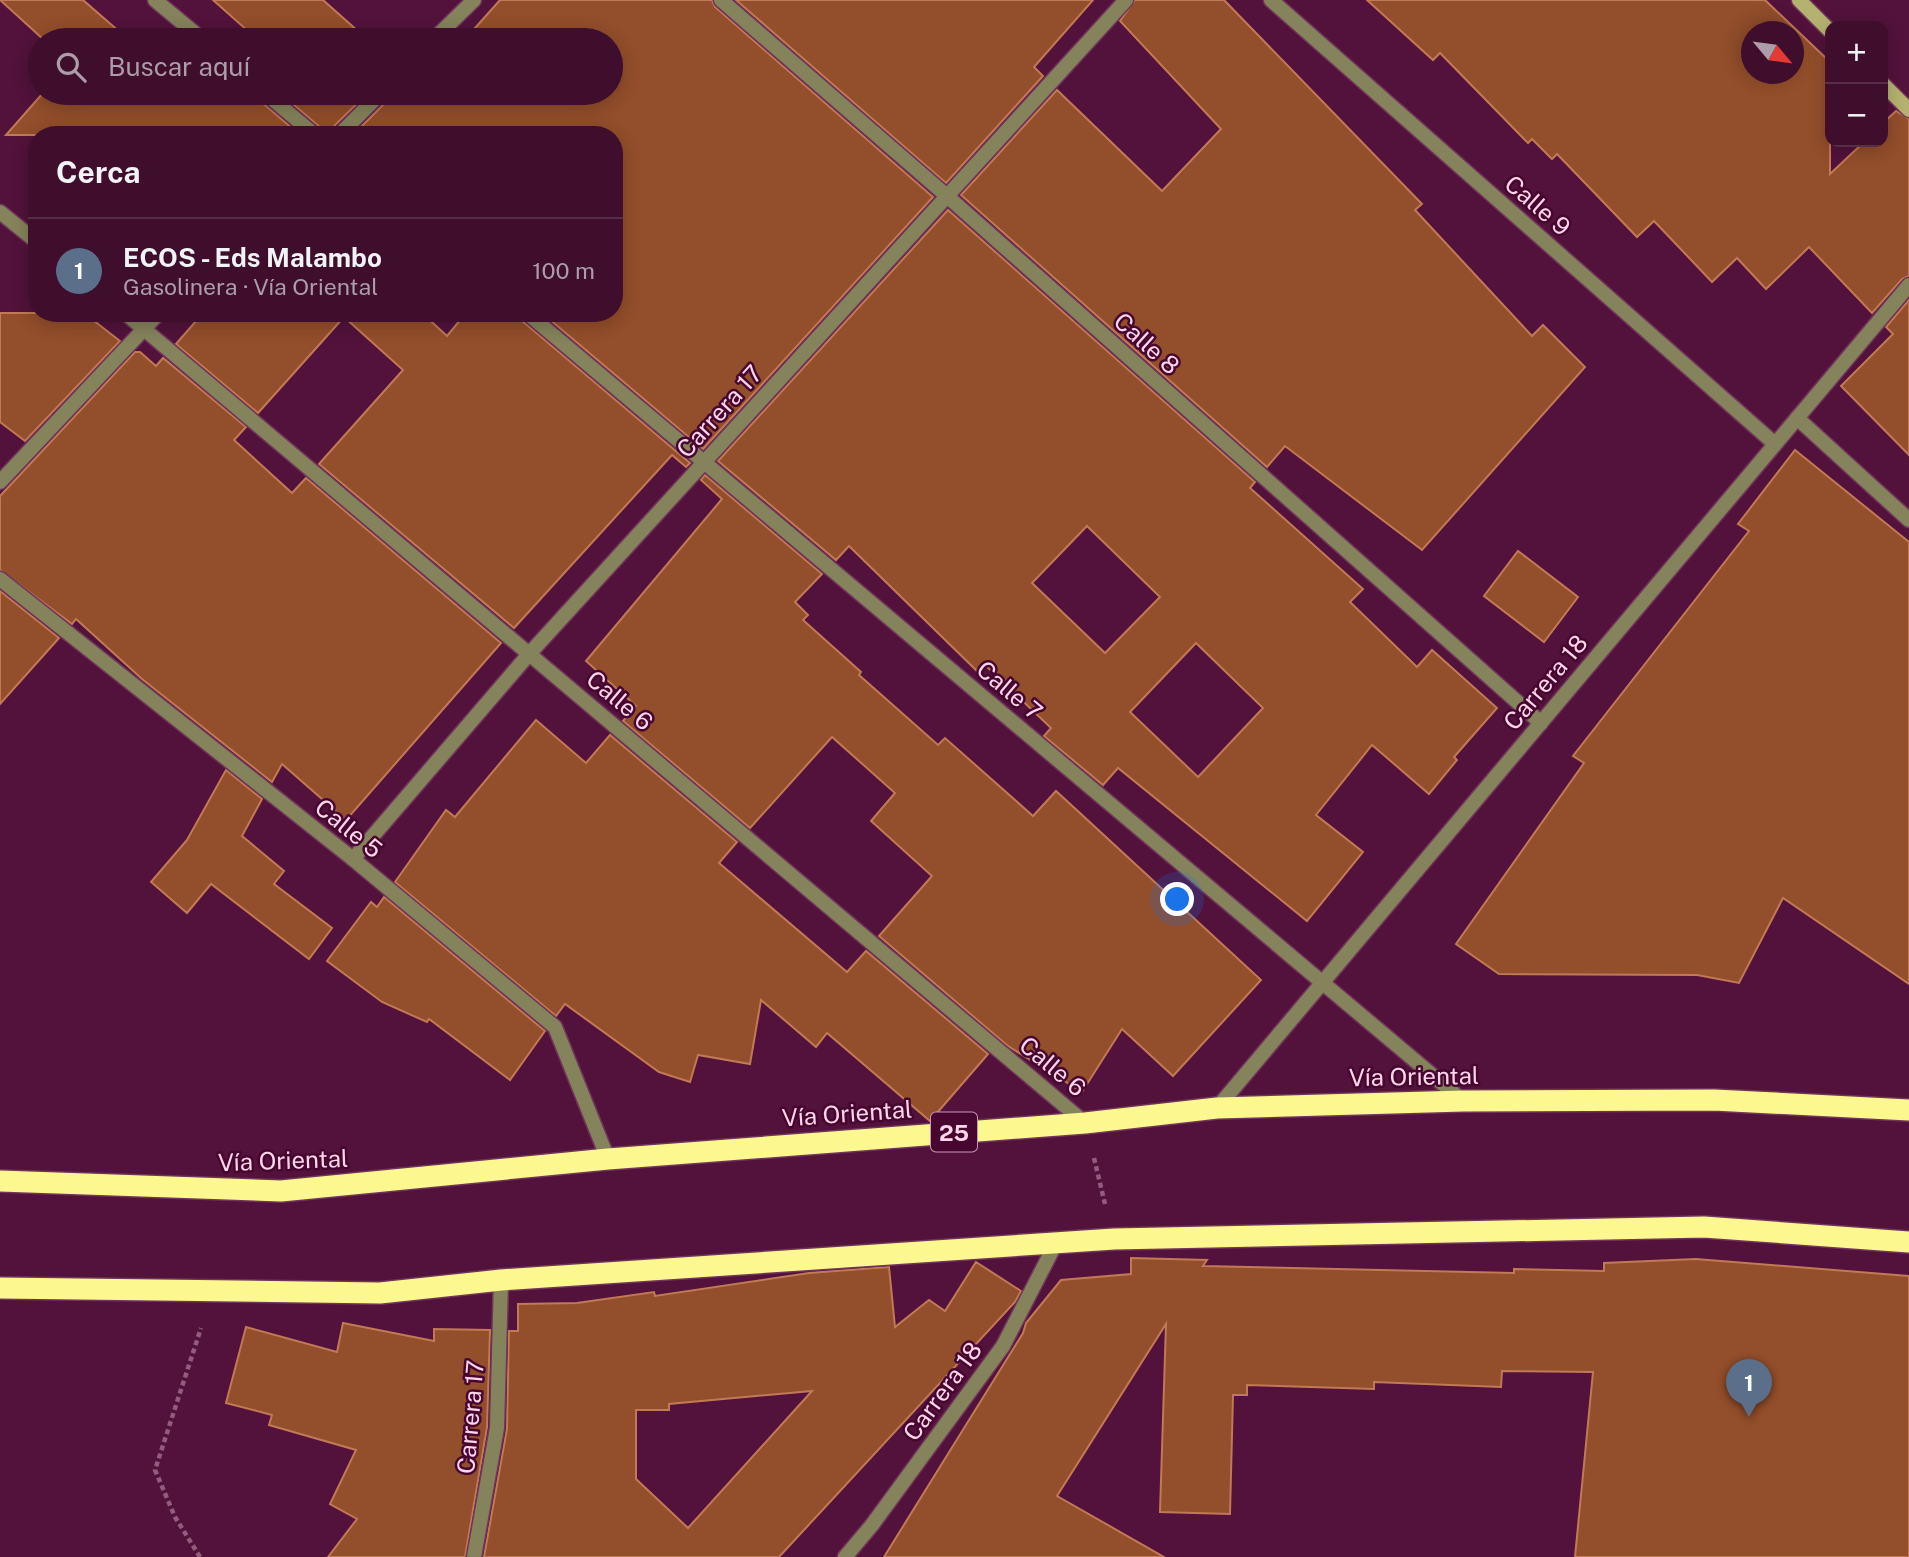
<!DOCTYPE html>
<html lang="es">
<head>
<meta charset="utf-8">
<style>
	body { margin:0; font-family:"Public Sans",sans-serif; background:#451734; color:#f1f3f6 }
	.controls { position:absolute; right:21px; top:21px; display:grid; overflow:hidden; border-radius:14px; box-shadow:0 4px 18px #0003 }
	.controls button { width:63px; height:63px; display:grid; place-items:center; padding:0; border:0; border-bottom:2px solid #572e48; background:#3e0e2c; color:#f1f3f6; font:35px sans-serif }
	.compass { position:absolute; left:1741px; top:21px; width:63px; height:63px; border-radius:50%; background:#3e0e2c; box-shadow:0 4px 18px #0003; rotate:119deg }
	.you { position:absolute; left:1178px; top:900px; width:24px; height:24px; margin:-18px; border:5px solid #fff; border-radius:50%; background:#1a73e8; box-shadow:0 0 0 10px #1a73e833 }
	.badge { display:grid; place-items:center; width:46px; height:46px; border-radius:50%; background:#b45309; color:#fff; font-size:23px; font-weight:700 }
	.pin { position:absolute; translate:-50% -58px; filter:drop-shadow(0 2px 4px #0008) }
	.pin::after { content:''; position:absolute; top:37px; width:24px; height:21px; background:inherit; clip-path:polygon(0 0,100% 0,50% 100%) }
	.list { margin:0; padding:0; list-style:none }
	h2 { display:flex; justify-content:space-between; align-items:center; height:91px; margin:0; padding:0 28px; font-size:30px }
	h2 small { font-size:23px; font-weight:400; color:#ad9ca9 }
	.list li { display:grid; grid-template-columns:46px 1fr auto; gap:21px; align-items:center; box-sizing:border-box; height:105px; padding:0 28px; border-top:2px solid #572e48 }
	.list b { display:block; font-size:26px; white-space:nowrap }
	.list p { margin:0; font-size:23px; white-space:nowrap; color:#ad9ca9 }
	.list em { font-size:23px; font-style:normal; color:#ad9ca9 }
	.icon { flex:none; width:38px; height:38px; fill:none; stroke:currentColor; stroke-width:2; stroke-linecap:round; stroke-linejoin:round }
	.map { position:relative; flex:none; width:1909px; height:1557px; overflow:hidden }
	.search { position:absolute; background:#3e0e2c; box-shadow:0 4px 18px #0003; left:28px; top:28px; width:595px; height:77px; display:flex; align-items:center; gap:18px; box-sizing:border-box; padding:0 24px; border-radius:38px; color:#ad9ca9; font-size:26px }
	.panel { position:absolute; background:#3e0e2c; box-shadow:0 4px 18px #0003; left:28px; top:126px; width:595px; height:196px; border-radius:28px }
	.map>svg:first-child { display:block }
	.building { fill:#934e2b; stroke:#c27955; stroke-width:2; fill-rule:evenodd }
	.lines { fill:none; stroke-linecap:round; stroke-linejoin:round }
	.lane-casing { stroke:#71355a; stroke-width:17 }
	.street-casing { stroke:#71355a; stroke-width:17 }
	.secondary-casing { stroke:#71355a; stroke-width:17 }
	.highway-casing { stroke:#71355a; stroke-width:24 }
	.path { stroke:#935c7d; stroke-width:4.5; stroke-dasharray:5 3.5; stroke-linecap:butt }
	.lane { stroke:#85835b; stroke-width:14 }
	.street { stroke:#85835b; stroke-width:14 }
	.secondary { stroke:#b5b270; stroke-width:14 }
	.highway { stroke:#fcf78e; stroke-width:21 }
	.labels { text-anchor:middle; dominant-baseline:central; stroke-width:5; stroke-linejoin:round; paint-order:stroke }
	.shield { fill:#460630; stroke:#c798b2; stroke-width:2 }
	.shield-label { font-size:23px; font-weight:bold; fill:#fed6ea }
	.street-label { font-size:24px; fill:#fed6ea; stroke:#460630 }
</style>
</head>
<body>
<div class="map">
<svg width="1909" height="1557" viewBox="0 0 1909 1557">
	<rect width="100%" height="100%" fill="#52123b"/>
	<!-- building -->
	<g class="building">
		<polygon points="0,0 83,0 129,40 44,40"/>
		<polygon points="213,0 323,0 368,40 258,40"/>
		<polygon points="500,0 712,0 715,7 933,197 703,449 542,313 614,313 614,135 353,135 388,100 390,93 611,93 611,40 447,40 458,29 467,37"/>
		<polygon points="736,0 1093,0 1034,67 1043,76 946,183"/>
		<polygon points="1135,0 1224,0 1422,204 1415,210 1532,336 1543,325 1585,367 1422,550 1285,446 1267,467 961,195 1057,90 1162,191 1221,129 1120,21"/>
		<path d="M1367,0H1765L1830,62V174L1864,142H1883V123L1896,111L1909,119V276L1902,279L1872,313L1809,247L1766,289L1737,258L1712,282L1654,221L1637,237L1557,154L1552,159L1532,139L1528,143L1440,53L1433,60ZM1752,32H1794V74H1752Z"/>
		<polygon points="43,93 189,93 196,99 201,93 256,93 259,100 300,135 6,135"/>
		<polygon points="280,93 368,93 332,128 330,135 324,135 321,128"/>
		<path d="M948,210L1255,482L1250,488L1363,589L1350,602L1417,667L1432,650L1497,708L1454,757L1457,760L1429,794L1372,745L1316,815L1363,852L1307,921L1118,768L1103,785L1044,736L1051,728L984,664L977,671L849,546L836,560L718,461ZM1087,526L1160,597L1105,653L1032,583ZM1196,643L1263,708L1198,777L1130,712Z"/>
		<polygon points="1909,300 1909,455 1841,386 1893,334 1886,327"/>
		<polygon points="0,313 84,313 120,341 25,441 0,422"/>
		<polygon points="203,313 422,313 447,336 466,313 518,313 521,320 690,463 686,467 672,455 514,628 319,464 403,370 344,317 258,413 176,344"/>
		<polygon points="135,352 140,352 156,366 163,358 246,427 234,440 292,493 306,478 501,643 346,820 282,764 272,782 142,679 76,619 72,624 0,570 0,496"/>
		<polygon points="1795,450 1909,542 1909,984 1783,898 1739,983 1697,975 1499,974 1456,944 1584,763 1573,756 1749,531 1738,524"/>
		<polygon points="705,475 822,574 795,602 808,615 803,620 861,672 859,675 938,745 945,738 1033,816 1056,791 1261,980 1173,1076 1122,1029 1082,1092 1008,1046 879,936 932,876 871,821 895,793 832,737 750,828 623,721 636,706 586,661 722,499 701,480"/>
		<polygon points="1518,551 1578,597 1544,642 1484,596"/>
		<polygon points="0,591 59,638 0,704"/>
		<polygon points="536,720 586,763 610,735 737,842 719,863 847,972 866,951 988,1054 930,1121 827,1033 816,1047 761,1000 750,1064 698,1055 690,1082 659,1072 565,1004 556,1016 395,882 446,810 455,817"/>
		<polygon points="226,770 262,799 242,836 284,871 274,884 332,928 309,959 211,884 187,913 151,882 187,840"/>
		<polygon points="384,897 545,1031 510,1080 429,1019 427,1022 382,1002 327,961 371,902 377,907"/>
		<polygon points="1131,1258 1207,1260 1203,1266 1514,1273 1514,1269 1604,1271 1604,1263 1696,1259 1909,1276 1909,1557 1575,1557 1593,1372 1502,1371 1501,1387 1374,1382 1374,1389 1247,1385 1247,1395 1233,1395 1230,1514 1160,1512 1166,1324 1057,1496 1164,1557 884,1557 1023,1333 1026,1323 1061,1280 1131,1274"/>
		<path d="M976,1262L1021,1291L1015,1302L779,1557H484L507,1429L509,1331H518V1304L577,1303L654,1292L655,1296L809,1273L889,1267L895,1327L929,1300L945,1311ZM812,1391L688,1528L636,1479V1410H669V1404Z"/>
		<polygon points="343,1323 434,1341 434,1329 490,1330 487,1427 465,1557 328,1557 357,1519 330,1504 356,1450 269,1425 272,1415 226,1403 246,1327 337,1352"/>
	</g>
	<g class="lines">
		<defs>
			<g id="lane">
				<polyline points="474,1557 497,1428 501,1280"/>
				<polyline points="845,1557 872,1525 1003,1346 1057,1241"/>
			</g>
			<g id="street">
				<polyline points="155,0 203,40"/>
				<polyline points="721,0 947,196 1541,723"/>
				<polyline points="1271,0 1775,444"/>
				<polyline points="433,40 474,0"/>
				<polyline points="265,93 315,135"/>
				<polyline points="339,135 381,93"/>
				<polyline points="0,212 37,242"/>
				<polyline points="125,313 1085,1123"/>
				<polyline points="527,313 1463,1101"/>
				<polyline points="1797,418 1909,520"/>
				<polyline points="0,482 159,313"/>
				<polyline points="0,579 353,859 555,1027 608,1159"/>
				<polyline points="353,859 530,653 1126,0"/>
				<polyline points="1217,1108 1909,285"/>
			</g>
			<g id="secondary">
				<polyline points="1799,0 1830,31"/>
				<polyline points="1883,84 1909,110"/>
			</g>
			<g id="highway">
				<polyline points="0,1181 281,1191 608,1159 1085,1123 1217,1108 1463,1101 1714,1100 1909,1110"/>
				<polyline points="0,1288 380,1293 501,1280 1114,1239 1704,1227 1909,1242"/>
			</g>
		</defs>
		<!-- lane casing -->
		<use href="#lane" class="lane-casing"/>
		<!-- street casing -->
		<use href="#street" class="street-casing"/>
		<!-- secondary casing -->
		<use href="#secondary" class="secondary-casing"/>
		<!-- highway casing -->
		<use href="#highway" class="highway-casing"/>
		<!-- path -->
		<g class="path">
			<polyline points="1094,1158 1105,1204"/>
			<polyline points="200,1557 175,1517 155,1470 201,1328"/>
		</g>
		<!-- lane -->
		<use href="#lane" class="lane"/>
		<!-- street -->
		<use href="#street" class="street"/>
		<!-- secondary -->
		<use href="#secondary" class="secondary"/>
		<!-- highway -->
		<use href="#highway" class="highway"/>
	</g>
	<g class="labels">
		<!-- shield labels -->
		<rect class="shield" x="931" y="1112.5" width="46" height="39" rx="5"/>
		<g class="shield-label">
			<text x="954" y="1132">25</text>
		</g>
		<!-- street labels -->
		<g class="street-label">
			<text transform="translate(1538 205) rotate(41)">Calle 9</text>
			<text transform="translate(1147 343) rotate(42)">Calle 8</text>
			<text transform="translate(719 411) rotate(-48)">Carrera 17</text>
			<text transform="translate(1545 682) rotate(-50)">Carrera 18</text>
			<text transform="translate(1010 690) rotate(40)">Calle 7</text>
			<text transform="translate(620 700) rotate(40)">Calle 6</text>
			<text transform="translate(349 828) rotate(39)">Calle 5</text>
			<text transform="translate(1053 1066) rotate(40)">Calle 6</text>
			<text transform="translate(1414 1076) rotate(-1)">Vía Oriental</text>
			<text transform="translate(847 1113) rotate(-4)">Vía Oriental</text>
			<text transform="translate(283 1160) rotate(-2)">Vía Oriental</text>
			<text transform="translate(942 1391) rotate(-54)">Carrera 18</text>
			<text transform="translate(470 1417) rotate(-85)">Carrera 17</text>
		</g>
	</g>
</svg>
<div class="controls">
<button>+</button>
<button>−</button>
</div>
<svg class="compass" viewBox="-18 -18 36 36"><path d="M0-13l5 13h-10z" fill="#e53935"/><path d="M0 13l5-13h-10z" fill="#ad9ca9"/></svg>
<div class="you"></div>
<div class="pin badge" style="left:1749px;top:1417px;background:#5c6f8a">1</div>
<div class="search"><svg class="icon" aria-label="search" viewBox="0 0 24 24"><circle cx="10" cy="10" r="6"/><path d="M15 15l6 6"/></svg>Buscar aquí</div>
<section class="panel">
<h2>Cerca<small></small></h2>
<ul class="list">
<li><span class="badge" style="background:#5c6f8a">1</span><div><b>ECOS - Eds Malambo</b><p>Gasolinera · Vía Oriental</p></div><em>100 m</em></li>
</ul>
</section>
</div>
</body>
</html>
